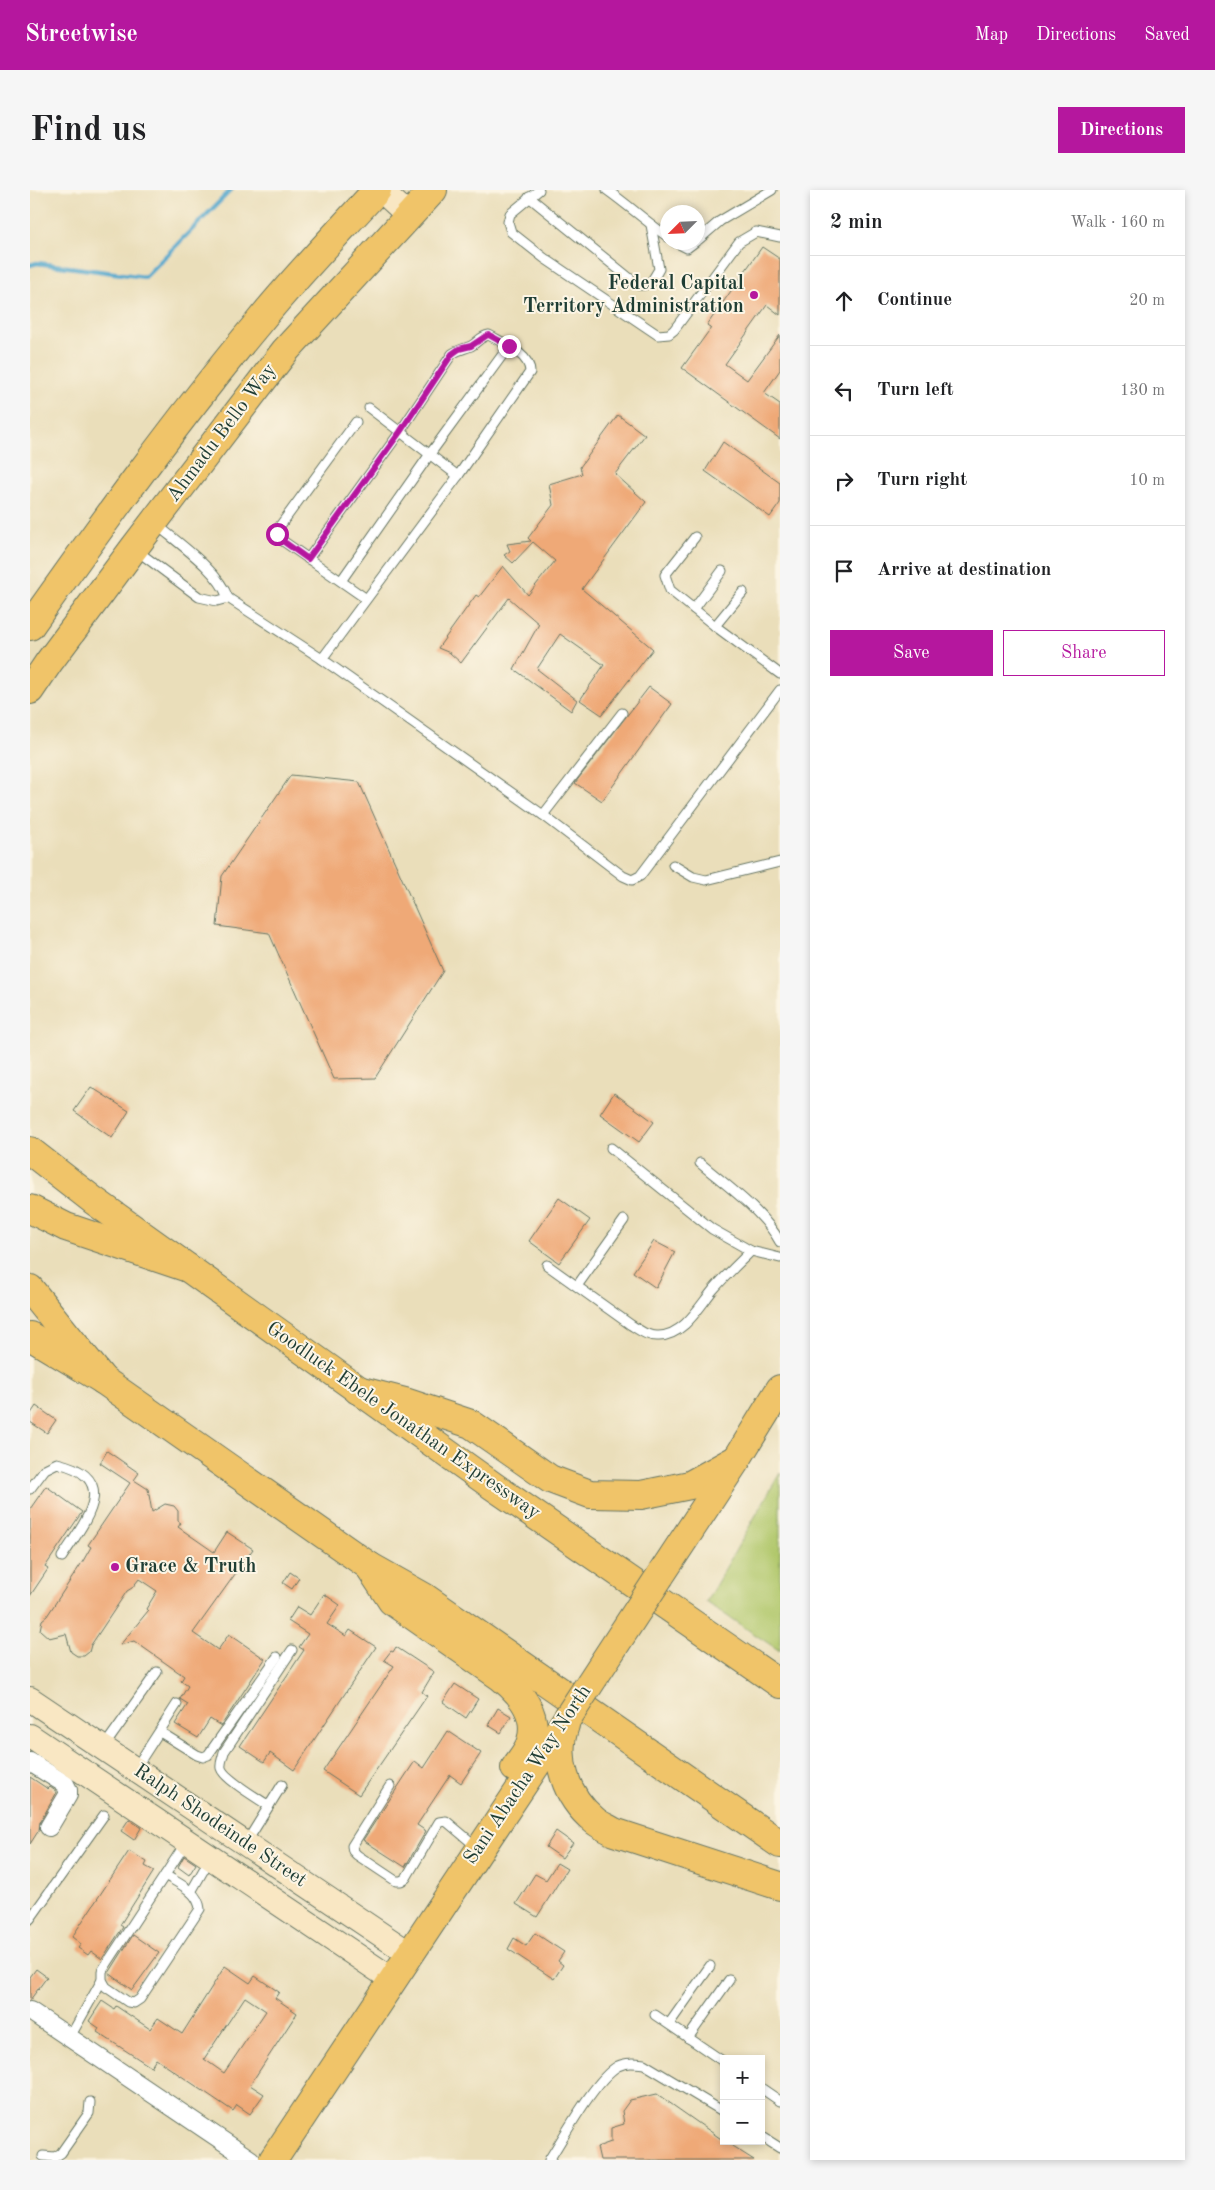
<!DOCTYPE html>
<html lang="en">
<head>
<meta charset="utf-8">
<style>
	body { margin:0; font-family:"Old Standard TT",serif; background:#f6f6f6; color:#202124 }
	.controls { position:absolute; right:15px; bottom:15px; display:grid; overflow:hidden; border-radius:0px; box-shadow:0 2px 8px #0003 }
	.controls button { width:45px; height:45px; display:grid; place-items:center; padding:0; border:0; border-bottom:1px solid #e0e0e0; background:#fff; color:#202124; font:25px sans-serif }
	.compass { position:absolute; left:630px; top:15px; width:45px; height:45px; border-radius:50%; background:#fff; box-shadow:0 2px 8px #0003; rotate:246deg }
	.stop { position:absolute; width:15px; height:15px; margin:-11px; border:4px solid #b5179e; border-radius:50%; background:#fff }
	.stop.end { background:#b5179e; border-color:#fff; box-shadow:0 1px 5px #0008 }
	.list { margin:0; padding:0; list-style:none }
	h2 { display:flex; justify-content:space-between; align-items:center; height:65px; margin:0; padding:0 20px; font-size:21px }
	h2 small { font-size:16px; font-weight:400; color:#757577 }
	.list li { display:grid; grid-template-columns:32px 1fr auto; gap:15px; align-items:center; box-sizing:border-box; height:90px; padding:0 20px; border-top:1px solid #e0e0e0 }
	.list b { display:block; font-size:19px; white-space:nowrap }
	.list em { font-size:16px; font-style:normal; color:#757577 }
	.actions { display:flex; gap:10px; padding:15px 20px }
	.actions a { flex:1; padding:11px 0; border:1px solid #b5179e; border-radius:0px; text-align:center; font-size:18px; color:#b5179e }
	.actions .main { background:#b5179e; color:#fff }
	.icon { flex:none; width:28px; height:28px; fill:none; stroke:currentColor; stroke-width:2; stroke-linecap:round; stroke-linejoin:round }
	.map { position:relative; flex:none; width:750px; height:1970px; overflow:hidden; border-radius:0px }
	header { display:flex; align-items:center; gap:30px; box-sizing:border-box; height:70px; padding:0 25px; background:#b5179e; color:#fff }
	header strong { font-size:24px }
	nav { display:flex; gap:28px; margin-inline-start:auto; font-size:18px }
	.intro { display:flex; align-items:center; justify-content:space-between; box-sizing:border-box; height:120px; padding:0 30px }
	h1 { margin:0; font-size:35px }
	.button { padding:12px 22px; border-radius:0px; background:#b5179e; color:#fff; font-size:18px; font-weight:700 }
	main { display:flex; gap:30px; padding:0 30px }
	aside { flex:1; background:#fff; border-radius:0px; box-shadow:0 2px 8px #0003 }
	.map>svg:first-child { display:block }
	.green { fill:#b0c76b; stroke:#688250 }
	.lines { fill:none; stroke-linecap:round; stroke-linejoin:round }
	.stream { stroke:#50a6cc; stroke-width:4.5 }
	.building { fill:#efa977; fill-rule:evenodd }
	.lane-casing { stroke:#667563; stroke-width:11 }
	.street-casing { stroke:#667563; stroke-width:20 }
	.secondary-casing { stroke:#667563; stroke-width:26 }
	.primary-casing { stroke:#667563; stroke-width:30 }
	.highway-casing { stroke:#667563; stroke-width:30 }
	.lane { stroke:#fff; stroke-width:9 }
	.street { stroke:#fff; stroke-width:18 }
	.secondary { stroke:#f9e7c3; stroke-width:24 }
	.primary { stroke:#f0c469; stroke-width:28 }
	.highway { stroke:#f0c469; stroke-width:28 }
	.highway-bridge-casing { stroke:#667563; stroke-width:30; stroke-linecap:butt }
	.highway-bridge { stroke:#f0c469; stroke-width:28 }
	.route { stroke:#b5179e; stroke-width:6 }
	.poi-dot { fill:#b5179e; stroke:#fcf5e5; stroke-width:2 }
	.labels { text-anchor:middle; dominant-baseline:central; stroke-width:4; stroke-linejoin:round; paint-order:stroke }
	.poi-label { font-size:20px; font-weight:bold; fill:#1f3d34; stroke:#fcf5e5; text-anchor:end }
	.street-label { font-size:20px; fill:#1f3d34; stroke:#fcf5e5 }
</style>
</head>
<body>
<header>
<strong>Streetwise</strong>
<nav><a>Map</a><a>Directions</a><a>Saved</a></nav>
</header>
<div class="intro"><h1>Find us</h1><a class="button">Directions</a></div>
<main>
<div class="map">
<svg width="750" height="1970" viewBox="0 0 750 1970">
	<rect width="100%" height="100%" fill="#fcf5e5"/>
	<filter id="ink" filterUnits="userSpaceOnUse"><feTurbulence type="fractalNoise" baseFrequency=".02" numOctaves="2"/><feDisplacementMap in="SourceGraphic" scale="10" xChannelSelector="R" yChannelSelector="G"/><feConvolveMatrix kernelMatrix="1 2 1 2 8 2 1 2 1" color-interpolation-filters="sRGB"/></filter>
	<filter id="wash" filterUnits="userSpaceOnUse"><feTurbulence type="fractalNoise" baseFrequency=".0096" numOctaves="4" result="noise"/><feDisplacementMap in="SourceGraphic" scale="20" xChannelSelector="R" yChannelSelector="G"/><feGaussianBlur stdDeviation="1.12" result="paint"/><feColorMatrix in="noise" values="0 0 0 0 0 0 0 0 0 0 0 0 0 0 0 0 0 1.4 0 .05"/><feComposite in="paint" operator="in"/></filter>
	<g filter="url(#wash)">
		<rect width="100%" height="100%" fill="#eadeba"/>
		<!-- green -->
		<polygon class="green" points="750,1283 750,1461 676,1412"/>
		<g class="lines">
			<!-- stream -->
			<polyline class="stream" points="0,75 7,73 115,87 201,0"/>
		</g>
		<g id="blocks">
			<!-- building -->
			<g class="building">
				<polygon points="732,57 750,69 750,125 737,115 695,174 717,190 750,145 750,180 734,203 750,214 750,249 652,178 681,138 677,135"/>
				<polygon points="588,225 615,245 585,284 616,312 552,399 623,459 572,525 550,510 574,475 530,444 507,479 547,510 541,521 484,479 509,434 479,408 431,473 420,463 408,458 446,405 449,407 473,376 498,405 525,371 503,352 483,373 474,365 480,361 477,354 501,351 498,348 523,315 519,294 552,284 550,277"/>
				<polygon points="693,252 750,293 750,313 740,327 675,281"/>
				<polygon points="619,497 642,514 572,611 545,593"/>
				<polygon points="261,585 329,592 413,781 345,888 304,889 239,743 187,736 192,686"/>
				<polygon points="61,897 99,921 82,948 44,921"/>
				<polygon points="584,903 624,932 609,952 570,924"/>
				<polygon points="529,1008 560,1030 529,1073 499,1051"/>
				<polygon points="624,1051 645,1062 626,1098 603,1082"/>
				<polygon points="6,1216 26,1230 17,1243 0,1232 0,1225"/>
				<polygon points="77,1261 109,1283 104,1290 118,1299 122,1322 135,1314 144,1316 148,1321 148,1331 151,1333 148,1337 184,1362 197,1342 223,1359 163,1443 188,1460 199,1444 235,1469 191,1536 180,1529 168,1548 145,1534 158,1514 150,1509 158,1496 151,1491 154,1486 104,1451 90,1455 118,1421 116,1419 127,1401 109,1389 102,1398 97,1401 61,1455 59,1462 54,1466 47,1466 41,1462 36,1444 19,1448 10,1440 12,1430 17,1426 53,1371 61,1357 58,1355 100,1293 70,1273"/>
				<polygon points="16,1296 52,1322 15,1377 18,1379 0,1406 0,1319"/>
				<polygon points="260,1382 269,1388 262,1399 253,1393"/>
				<polygon points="294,1404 310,1415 297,1434 316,1446 320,1440 346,1457 264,1580 240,1563 234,1572 210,1556 274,1460 269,1457 278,1444 258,1431 267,1417 280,1425"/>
				<polygon points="366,1457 404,1482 392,1502 397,1506 329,1605 293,1581 364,1476 354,1470 361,1461 363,1462"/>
				<polygon points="425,1494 448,1509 436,1528 413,1512"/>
				<polygon points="468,1518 481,1526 471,1543 458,1535"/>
				<polygon points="418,1541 451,1563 431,1593 420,1585 387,1635 396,1641 375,1677 333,1650 385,1571 394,1578"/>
				<polygon points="0,1587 18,1599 20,1597 27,1602 10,1632 9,1640 0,1654"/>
				<polygon points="99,1629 111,1638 104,1650 91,1641"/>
				<polygon points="526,1641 543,1653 532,1668 516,1657"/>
				<polygon points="99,1661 117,1672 115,1676 124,1681 90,1735 93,1737 72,1769 61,1761 58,1765 48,1758 51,1754 42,1747"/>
				<polygon points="154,1666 166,1674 159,1685 148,1677"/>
				<polygon points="527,1673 537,1679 507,1727 486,1714 505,1684 516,1690"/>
				<polygon points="505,1743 534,1762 528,1771 533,1775 524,1789 478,1759 484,1748 496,1756"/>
				<polygon points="103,1745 129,1763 102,1800 79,1783"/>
				<path d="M195,1776L220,1793L225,1786L249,1802L245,1808L267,1823L220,1895L234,1904L220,1924L207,1915L203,1921L126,1869L121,1877L67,1842L69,1838L59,1831L72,1811L84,1819L86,1816L120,1839L128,1828L152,1844ZM215,1807L236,1821L194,1883L174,1869Z"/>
				<polygon points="6,1779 17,1787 0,1810 0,1787"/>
				<polygon points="627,1904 694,1951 724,1970 570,1970 567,1957 581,1952 581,1938 594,1934 592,1921 600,1910"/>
			</g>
		</g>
	</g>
	<g filter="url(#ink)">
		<use href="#blocks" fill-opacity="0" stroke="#667563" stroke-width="1"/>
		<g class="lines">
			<defs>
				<g id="lane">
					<polyline points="509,0 480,24 478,32 481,42 514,68 628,145 639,144 644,140 709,52 726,42 750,47"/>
					<path d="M577,0C598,15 617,32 638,47"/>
					<path d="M499,7L608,95C621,97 623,89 629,79L621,35"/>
					<polyline points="668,50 690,31 742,0"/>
					<polyline points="645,52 657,58 665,52"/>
					<polyline points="339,218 428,286"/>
					<polyline points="326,232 247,340 250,349 335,408"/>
					<path d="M126,334C149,354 188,380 198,408"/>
					<polyline points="665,347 635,385 640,400 685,436 750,484"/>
					<polyline points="106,360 169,407 187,411 198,408 292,469 513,625 593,686 602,690 610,686 750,500"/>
					<path d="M278,369L370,242L422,164C429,159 434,159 441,156C448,152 451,146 459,145C473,153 500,164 500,182L428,286L292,469"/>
					<polyline points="311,391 400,264 479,156"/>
					<polyline points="664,419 692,381"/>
					<polyline points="685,436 713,402"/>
					<polyline points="513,625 592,523"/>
					<polyline points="643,675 663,687 676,690 750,672"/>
					<polyline points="581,958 682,1039 721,1061 750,1068"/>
					<path d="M670,973C697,996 732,1020 750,1052"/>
					<path d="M517,1075L601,1135C609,1140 618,1147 629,1146C654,1145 669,1117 683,1100C695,1086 708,1074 721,1061"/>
					<polyline points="547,1096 594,1030"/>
					<path d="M0,1299L15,1279L27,1273C93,1288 54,1333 32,1367"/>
					<polyline points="130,1542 167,1565 173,1567 178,1565 247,1467"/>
					<polyline points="73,1558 127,1482"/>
					<polyline points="105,1579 147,1514"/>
					<polyline points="360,1596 322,1656 323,1661 327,1665 366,1691 371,1691 376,1688 409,1632 416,1631 447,1657"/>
					<path d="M239,1616C229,1609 194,1589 191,1578C190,1573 193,1567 194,1562L262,1460"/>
					<polyline points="216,1653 252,1595"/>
					<path d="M135,1685C149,1694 168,1701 170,1719L110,1809L104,1813L98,1812L76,1797L72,1790V1781Z"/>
					<polyline points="135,1685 157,1651"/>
					<polyline points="161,1702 181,1667"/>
					<polyline points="0,1729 74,1625"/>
					<polyline points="625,1825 694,1872"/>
					<polyline points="639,1834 680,1776"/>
					<polyline points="40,1847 72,1790"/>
					<polyline points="658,1848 699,1790"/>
					<polyline points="731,1898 750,1911"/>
					<polyline points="731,1946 750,1958"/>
					<polyline points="13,1966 25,1967 31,1963 59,1923 60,1912"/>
					<path d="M519,1970C534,1947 565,1889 588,1876C596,1872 605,1873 614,1874L694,1922"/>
				</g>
				<g id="street">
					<polyline points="0,1572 35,1594 38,1600 38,1605 19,1637"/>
					<polyline points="0,1821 221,1970"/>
				</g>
				<g id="secondary">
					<polyline points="351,0 378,25"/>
					<polyline points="0,1509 380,1764"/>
					<polyline points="0,1546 363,1790"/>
				</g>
				<g id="primary">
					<path d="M0,436C73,333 147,230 228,133C265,87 307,44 347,0"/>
					<polyline points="0,500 19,472 104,358 255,161 403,0"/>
					<polyline points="0,961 63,1010 463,1296 750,1494"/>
					<polyline points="0,1146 73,1190 339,1376 394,1407 750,1654"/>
				</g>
				<g id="highway">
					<polyline points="0,1019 36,1037 158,1078"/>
					<polyline points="0,1099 73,1190"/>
					<polyline points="328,1200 375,1212 441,1234 520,1289 560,1304 611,1305 660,1295 707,1269"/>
					<path d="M339,1376L362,1411L471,1487C490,1502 509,1525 501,1551C499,1560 490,1570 485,1578"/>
					<polyline points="630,1386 707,1269 750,1199"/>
					<path d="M535,1535C523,1569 536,1607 564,1630C569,1635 578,1638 584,1642L750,1696"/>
					<polyline points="243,1970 538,1527"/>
				</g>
			</defs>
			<!-- lane casing -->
			<use href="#lane" class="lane-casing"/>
			<!-- street casing -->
			<use href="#street" class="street-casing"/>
			<!-- secondary casing -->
			<use href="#secondary" class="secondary-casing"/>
			<!-- primary casing -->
			<use href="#primary" class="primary-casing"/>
			<!-- highway casing -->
			<use href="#highway" class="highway-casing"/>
			<!-- lane -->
			<use href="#lane" class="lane"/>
			<!-- street -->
			<use href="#street" class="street"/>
			<!-- secondary -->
			<use href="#secondary" class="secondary"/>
			<!-- primary -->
			<use href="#primary" class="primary"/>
			<!-- highway -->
			<use href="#highway" class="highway"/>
			<defs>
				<polyline id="highway-bridge" points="538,1527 630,1386"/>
			</defs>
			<!-- highway-bridge casing -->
			<use href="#highway-bridge" class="highway-bridge-casing"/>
			<!-- highway-bridge -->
			<use href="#highway-bridge" class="highway-bridge"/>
		</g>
	</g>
	<g class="lines" filter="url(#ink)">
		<!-- route -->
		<polyline class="route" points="247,344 250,349 278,369 370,242 422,164 429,159 441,156 456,146 459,145 479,156"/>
	</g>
	<!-- markers -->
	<g class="poi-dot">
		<circle cx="724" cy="105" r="5"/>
		<circle cx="85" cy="1377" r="5"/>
	</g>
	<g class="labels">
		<!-- poi labels -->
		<g class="poi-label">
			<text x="714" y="94">Federal Capital<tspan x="714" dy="23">Territory Administration</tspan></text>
			<text x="95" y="1377" text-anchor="start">Grace &amp; Truth</text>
		</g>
		<!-- street labels -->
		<g class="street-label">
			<text transform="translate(192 243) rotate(-53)">Ahmadu Bello Way</text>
			<text transform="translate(373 1231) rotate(35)">Goodluck Ebele Jonathan Expressway</text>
			<text transform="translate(498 1585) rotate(-56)">Sani Abacha Way North</text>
			<text transform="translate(190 1636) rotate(34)">Ralph Shodeinde Street</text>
		</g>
	</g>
</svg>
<div class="controls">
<button>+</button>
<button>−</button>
</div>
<svg class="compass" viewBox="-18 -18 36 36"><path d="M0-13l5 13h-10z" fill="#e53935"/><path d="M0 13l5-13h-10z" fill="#757577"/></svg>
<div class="stop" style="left:247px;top:344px"></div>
<div class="stop end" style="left:479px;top:156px"></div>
</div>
<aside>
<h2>2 min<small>Walk · 160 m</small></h2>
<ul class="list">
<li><svg class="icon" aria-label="ahead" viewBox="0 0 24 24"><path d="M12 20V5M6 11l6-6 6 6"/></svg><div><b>Continue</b></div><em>20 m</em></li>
<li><svg class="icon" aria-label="left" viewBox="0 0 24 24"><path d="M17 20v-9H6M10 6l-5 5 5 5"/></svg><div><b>Turn left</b></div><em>130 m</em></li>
<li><svg class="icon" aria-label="right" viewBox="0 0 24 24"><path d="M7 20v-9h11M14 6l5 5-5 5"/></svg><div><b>Turn right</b></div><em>10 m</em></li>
<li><svg class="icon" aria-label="arrive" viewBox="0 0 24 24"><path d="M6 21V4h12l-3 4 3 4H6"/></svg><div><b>Arrive at destination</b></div></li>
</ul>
<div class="actions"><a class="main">Save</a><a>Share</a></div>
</aside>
</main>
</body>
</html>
